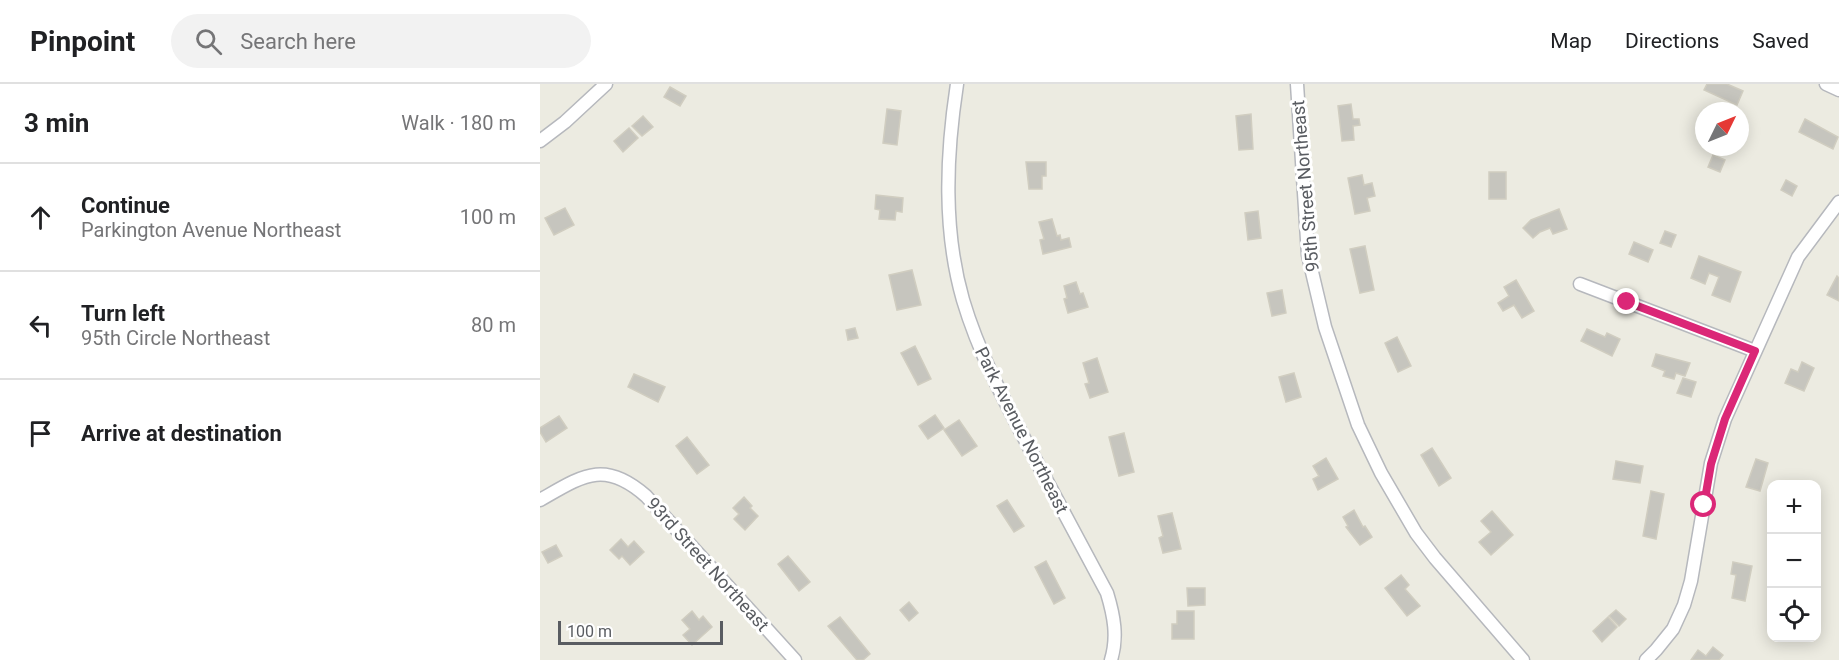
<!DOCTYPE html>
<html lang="en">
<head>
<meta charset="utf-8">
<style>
	body { margin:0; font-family:Roboto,sans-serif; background:#f2f2f2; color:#202124 }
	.controls { position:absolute; right:18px; bottom:18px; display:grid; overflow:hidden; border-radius:12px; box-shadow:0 3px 15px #0003 }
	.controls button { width:54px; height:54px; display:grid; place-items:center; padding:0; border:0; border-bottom:2px solid #e0e0e0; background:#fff; color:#202124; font:30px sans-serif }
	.compass { position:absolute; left:1155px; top:18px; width:54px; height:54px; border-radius:50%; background:#fff; box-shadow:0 3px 15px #0003; rotate:47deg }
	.scale { position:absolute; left:18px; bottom:15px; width:165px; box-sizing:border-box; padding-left:6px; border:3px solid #595c61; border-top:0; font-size:16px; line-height:21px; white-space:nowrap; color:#595c61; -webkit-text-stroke:4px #fff; paint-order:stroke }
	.stop { position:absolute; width:18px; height:18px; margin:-14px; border:4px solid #db2777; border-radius:50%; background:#fff }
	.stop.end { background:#db2777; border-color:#fff; box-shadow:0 2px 6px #0008 }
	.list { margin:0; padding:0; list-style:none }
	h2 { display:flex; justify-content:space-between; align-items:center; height:78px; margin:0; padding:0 24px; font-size:26px }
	h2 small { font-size:20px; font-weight:400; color:#757577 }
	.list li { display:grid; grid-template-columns:39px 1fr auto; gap:18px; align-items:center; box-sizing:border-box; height:108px; padding:0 24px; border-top:2px solid #e0e0e0 }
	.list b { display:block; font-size:22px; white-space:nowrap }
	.list p { margin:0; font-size:20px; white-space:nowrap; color:#757577 }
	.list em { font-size:20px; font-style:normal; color:#757577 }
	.icon { flex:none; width:33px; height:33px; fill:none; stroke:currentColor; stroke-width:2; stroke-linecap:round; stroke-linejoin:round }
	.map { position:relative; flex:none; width:1299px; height:576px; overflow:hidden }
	header { display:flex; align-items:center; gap:36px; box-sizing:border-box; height:84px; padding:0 30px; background:#fff; border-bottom:2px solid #e0e0e0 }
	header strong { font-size:28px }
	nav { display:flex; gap:33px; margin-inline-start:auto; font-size:21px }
	.search { width:420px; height:54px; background:#f2f2f2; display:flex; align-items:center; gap:15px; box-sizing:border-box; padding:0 21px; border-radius:33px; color:#757577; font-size:22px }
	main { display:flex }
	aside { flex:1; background:#fff }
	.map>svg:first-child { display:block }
	.building { fill:#c6c5be; stroke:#d0cdc0; stroke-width:1.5 }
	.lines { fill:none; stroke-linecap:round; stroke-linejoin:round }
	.minor-casing { stroke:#b6b8bd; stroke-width:15 }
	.minor { stroke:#fff; stroke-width:12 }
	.route { stroke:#db2777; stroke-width:8 }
	.labels { text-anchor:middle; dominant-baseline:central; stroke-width:6; stroke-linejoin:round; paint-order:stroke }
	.street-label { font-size:18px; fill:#595c61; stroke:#fff }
</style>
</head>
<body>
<header>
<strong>Pinpoint</strong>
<div class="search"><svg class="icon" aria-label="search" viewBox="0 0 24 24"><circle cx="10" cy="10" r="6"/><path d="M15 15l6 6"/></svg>Search here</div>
<nav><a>Map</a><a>Directions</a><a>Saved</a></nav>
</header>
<main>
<aside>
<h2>3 min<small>Walk · 180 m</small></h2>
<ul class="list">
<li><svg class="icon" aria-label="ahead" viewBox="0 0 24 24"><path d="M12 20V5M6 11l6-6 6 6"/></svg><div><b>Continue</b><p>Parkington Avenue Northeast</p></div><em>100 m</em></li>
<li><svg class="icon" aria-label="left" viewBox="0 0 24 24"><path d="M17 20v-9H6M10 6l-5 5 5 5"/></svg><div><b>Turn left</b><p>95th Circle Northeast</p></div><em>80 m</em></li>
<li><svg class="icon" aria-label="arrive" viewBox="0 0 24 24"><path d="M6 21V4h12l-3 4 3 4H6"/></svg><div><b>Arrive at destination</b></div></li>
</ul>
</aside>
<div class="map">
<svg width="1299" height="576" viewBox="0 0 1299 576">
	<rect width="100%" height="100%" fill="#ecebe1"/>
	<!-- building -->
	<g class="building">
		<polygon points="1167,0 1187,0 1203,7 1197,21 1164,6"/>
		<polygon points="130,3 146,12 140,22 124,13"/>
		<polygon points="811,20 813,35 819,35 820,41 813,42 814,56 802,57 798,22"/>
		<polygon points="347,25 361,27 357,61 343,59"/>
		<polygon points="711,30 713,65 699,66 696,32"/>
		<polygon points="103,32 113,43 102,52 92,42"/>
		<polygon points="1265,35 1298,53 1293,65 1259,48"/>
		<polygon points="89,44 98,54 83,68 74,57"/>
		<polygon points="1173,71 1185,76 1180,88 1168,83"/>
		<polygon points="486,78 506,78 506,92 502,92 502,105 489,105"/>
		<rect x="949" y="88" width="17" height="27"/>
		<polygon points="822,91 824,101 832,99 835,112 827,114 830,127 815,130 808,94"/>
		<polygon points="1246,96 1257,102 1252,112 1241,106"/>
		<polygon points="336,111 363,114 362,128 356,127 355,136 339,135 340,126 335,125"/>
		<polygon points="25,124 34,141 14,151 5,134"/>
		<polygon points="1019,125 1027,145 1013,150 1010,144 1000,148 993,154 983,144 991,136"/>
		<polygon points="718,127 721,154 708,156 705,129"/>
		<polygon points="512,135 517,152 520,151 521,156 529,154 531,163 503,170 500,156 504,155 499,138"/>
		<polygon points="1125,147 1136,151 1131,163 1120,159"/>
		<polygon points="1094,158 1113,166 1108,178 1089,170"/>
		<polygon points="825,162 834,206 820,209 810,165"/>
		<polygon points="1159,172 1201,188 1190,218 1172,211 1179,193 1169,189 1165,200 1151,194"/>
		<polygon points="372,186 381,221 357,226 349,191"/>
		<polygon points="1297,192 1299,194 1299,217 1287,211"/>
		<polygon points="976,196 994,227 982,234 974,221 963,227 958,219 969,212 964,203"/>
		<polygon points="536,198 540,210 543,209 548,223 528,229 524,215 527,214 524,202"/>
		<polygon points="742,206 746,229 732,232 727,209"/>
		<polygon points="315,244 318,254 308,256 306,246"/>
		<polygon points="1047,245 1065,253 1067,249 1080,255 1072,272 1041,257"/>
		<polygon points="857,253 871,282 858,288 845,259"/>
		<polygon points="375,262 391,295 378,301 361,269"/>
		<polygon points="1116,270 1150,279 1145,292 1136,289 1134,295 1123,292 1125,287 1112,282"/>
		<polygon points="557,274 568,308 550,314 545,300 549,299 543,279"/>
		<polygon points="1262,278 1274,284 1264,307 1245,299 1251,285 1258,288"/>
		<polygon points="754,289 761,313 746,318 739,293"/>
		<polygon points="94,290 125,303 118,318 88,303"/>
		<polygon points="1143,294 1156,298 1151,313 1137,309"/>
		<polygon points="395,331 404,344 388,355 379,342"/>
		<polygon points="19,332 27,344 6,358 0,348 0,344"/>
		<polygon points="419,336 437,362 422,372 404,346"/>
		<polygon points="584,349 594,388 579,392 569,353"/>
		<polygon points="147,353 169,381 157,390 136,362"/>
		<polygon points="892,364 911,394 899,402 881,371"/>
		<polygon points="786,374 798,395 778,406 773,395 779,392 773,382"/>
		<polygon points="1216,375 1228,379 1220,407 1206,403"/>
		<polygon points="1076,377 1103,382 1100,399 1073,395"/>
		<polygon points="1111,407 1124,410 1116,455 1103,452"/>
		<polygon points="204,413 212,422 210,424 218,432 205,446 194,435 199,430 193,424"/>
		<polygon points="467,416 484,442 474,448 457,422"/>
		<polygon points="814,426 823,443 825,442 832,453 820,461 806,443 808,442 803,433"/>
		<polygon points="952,427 973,451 951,471 939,458 951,448 941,437"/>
		<polygon points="632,429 641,465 623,469 619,454 623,452 618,432"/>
		<polygon points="81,455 88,463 94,457 104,468 90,481 82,472 79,475 70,466"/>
		<polygon points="16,461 22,472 8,479 2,468"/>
		<polygon points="248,472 270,498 259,507 238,480"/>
		<polygon points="506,477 525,514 514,520 495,483"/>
		<polygon points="1193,478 1212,482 1205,517 1192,514 1196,491 1191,490"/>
		<polygon points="861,491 869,501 865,505 880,522 867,532 845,504"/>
		<polygon points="647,504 665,504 665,521 648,522"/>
		<polygon points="369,518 378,529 369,537 360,526"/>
		<polygon points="1076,526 1086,535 1079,542 1069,532"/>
		<polygon points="152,527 159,536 163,532 172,543 152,561 143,551 150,545 142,536"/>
		<polygon points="637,527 654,527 654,555 632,555 632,540 637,540"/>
		<polygon points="300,533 330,570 323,576 317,576 288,542"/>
		<polygon points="1068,533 1077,543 1062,558 1053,547"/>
		<polygon points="1173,563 1183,571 1179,576 1151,576 1158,566 1166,572"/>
	</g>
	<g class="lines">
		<defs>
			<g id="minor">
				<path d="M417,0C406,72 403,146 423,216C439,270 466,320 492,369C517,416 542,463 567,509C574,532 578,553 571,576"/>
				<polyline points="757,0 768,171 785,243 818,341 841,389 876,449 895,474 983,576"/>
				<polyline points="1286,0 1299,6"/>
				<polyline points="0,57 25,38 66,0"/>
				<polyline points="1040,200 1215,267"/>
				<path d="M0,416C42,392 64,375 106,412L255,576"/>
				<polyline points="1106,576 1116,566 1133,545 1144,521 1151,497 1171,379 1185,335 1258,173 1299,118"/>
			</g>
		</defs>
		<!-- minor casing -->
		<use href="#minor" class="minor-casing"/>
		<!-- minor -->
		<use href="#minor" class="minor"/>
	</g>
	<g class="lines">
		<!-- route -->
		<polyline class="route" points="1087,218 1215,267 1185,335 1171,380 1164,421"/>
	</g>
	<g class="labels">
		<!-- street labels -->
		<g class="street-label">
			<text transform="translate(765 102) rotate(-95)">95th Street Northeast</text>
			<text transform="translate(482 346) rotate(63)">Park Avenue Northeast</text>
			<text transform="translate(168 480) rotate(48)">93rd Street Northeast</text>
		</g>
	</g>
</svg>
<div class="controls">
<button>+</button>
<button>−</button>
<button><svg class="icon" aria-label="locate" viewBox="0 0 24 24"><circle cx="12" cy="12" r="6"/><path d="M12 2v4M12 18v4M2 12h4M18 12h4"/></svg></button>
</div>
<svg class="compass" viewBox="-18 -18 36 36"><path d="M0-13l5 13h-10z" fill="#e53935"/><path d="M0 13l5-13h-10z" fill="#757577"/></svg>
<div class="scale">100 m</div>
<div class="stop" style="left:1164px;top:421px"></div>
<div class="stop end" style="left:1087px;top:218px"></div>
</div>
</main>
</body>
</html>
